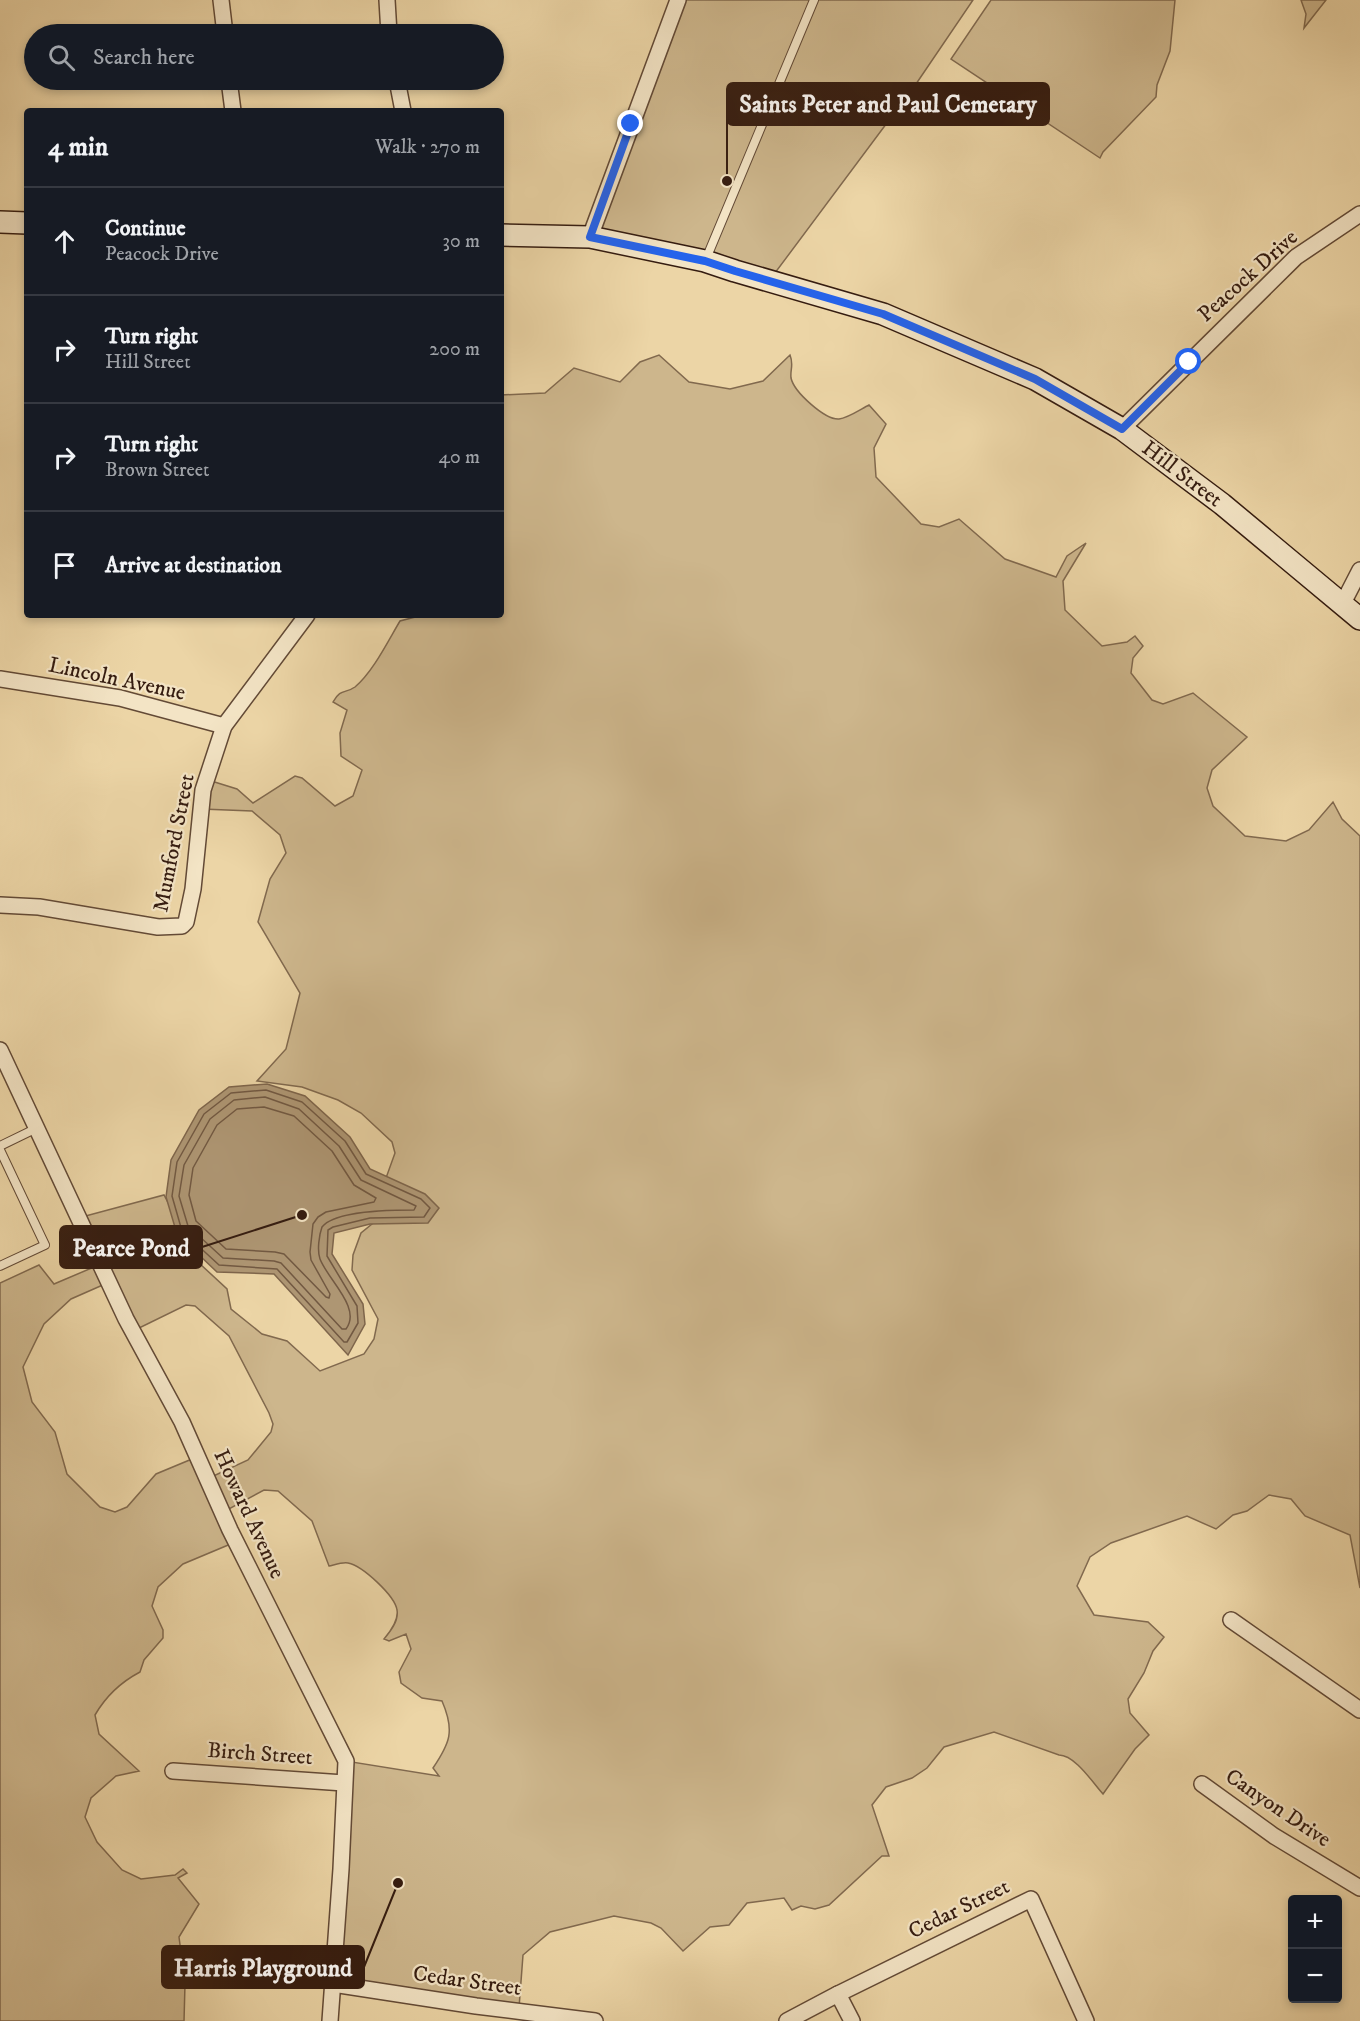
<!DOCTYPE html>
<html lang="en">
<head>
<meta charset="utf-8">
<style>
	body { margin:0; font-family:"IM FELL DW Pica",serif; background:#242831; color:#f1f3f6 }
	.controls { position:absolute; right:18px; bottom:18px; display:grid; overflow:hidden; border-radius:6px; box-shadow:0 3px 9px #0003 }
	.controls button { width:54px; height:54px; display:grid; place-items:center; padding:0; border:0; border-bottom:2px solid #363941; background:#171b24; color:#f1f3f6; font:30px sans-serif }
	.stop { position:absolute; width:18px; height:18px; margin:-14px; border:4px solid #2563eb; border-radius:50%; background:#fff }
	.stop.end { background:#2563eb; border-color:#fff; box-shadow:0 2px 6px #0008 }
	.list { margin:0; padding:0; list-style:none }
	h2 { display:flex; justify-content:space-between; align-items:center; height:78px; margin:0; padding:0 24px; font-size:26px }
	h2 small { font-size:20px; font-weight:400; color:#9ea1a6 }
	.list li { display:grid; grid-template-columns:39px 1fr auto; gap:18px; align-items:center; box-sizing:border-box; height:108px; padding:0 24px; border-top:2px solid #363941 }
	.list b { display:block; font-size:22px; white-space:nowrap }
	.list p { margin:0; font-size:20px; white-space:nowrap; color:#9ea1a6 }
	.list em { font-size:20px; font-style:normal; color:#9ea1a6 }
	.icon { flex:none; width:33px; height:33px; fill:none; stroke:currentColor; stroke-width:2; stroke-linecap:round; stroke-linejoin:round }
	.map { position:relative; flex:none; width:1360px; height:2021px; overflow:hidden }
	.search { position:absolute; background:#171b24; box-shadow:0 3px 9px #0003; left:24px; top:24px; width:480px; height:66px; display:flex; align-items:center; gap:15px; box-sizing:border-box; padding:0 21px; border-radius:33px; color:#9ea1a6; font-size:22px }
	.panel { position:absolute; background:#171b24; box-shadow:0 3px 9px #0003; left:24px; top:108px; width:480px; height:510px; border-radius:6px }
	.map>svg:first-child { display:block }
	.green { fill:#cdb68c; stroke:#81694e; stroke-width:1.5; fill-rule:evenodd }
	.water { fill:#ae9673; stroke:#7e654b; stroke-width:1.5 }
	.lines { fill:none; stroke-linecap:round; stroke-linejoin:round }
	.shore { stroke:#725942; stroke-width:1.5 }
	.lane-casing { stroke:#634a36; stroke-width:10 }
	.street-casing { stroke:#634a36; stroke-width:18 }
	.secondary-casing { stroke:#351c10; stroke-width:24 }
	.lane { stroke:#f3e4c5; stroke-width:8 }
	.street { stroke:#f3e4c5; stroke-width:15 }
	.secondary { stroke:#f3e4c5; stroke-width:21 }
	.route { stroke:#2563eb; stroke-width:8 }
	.labels { text-anchor:middle; dominant-baseline:central; stroke-width:4.5; stroke-linejoin:round; paint-order:stroke }
	.street-label { font-size:22px; fill:#351c10; stroke:#f3e4c5 }
	.leader { fill:none; stroke:#351c10; stroke-width:2 }
	.callout-dot { fill:#351c10; stroke:#f3e4c5; stroke-width:2 }
	.callout { fill:#351c10; stroke:#351c10; stroke-width:2 }
	.callout-label { font-size:24px; text-anchor:middle; font-weight:bold; fill:#fff }
</style>
</head>
<body>
<div class="map">
<svg width="1360" height="2021" viewBox="0 0 1360 2021">
	<rect width="100%" height="100%" fill="#ecd5a6"/>
	<filter id="stains"><feTurbulence type="fractalNoise" baseFrequency=".00333" numOctaves="4"/><feColorMatrix values="0 0 0 0 .2 0 0 0 0 .09 0 0 0 0 .02 0 0 0 .5 -.17"/></filter>
	<radialGradient id="worn" r=".72"><stop offset=".6" stop-color="#630" stop-opacity="0"/><stop offset="1" stop-color="#630" stop-opacity=".3"/></radialGradient>
	<!-- green -->
	<g class="green">
		<polygon points="678,0 973,0 916,84 769,281 590,237"/>
		<polygon points="991,0 1175,0 1170,51 1157,85 1156,97 1103,152 1100,158 951,59"/>
		<polygon points="1301,0 1326,0 1304,28 1306,14"/>
		<path d="M659,355L689,382L730,389L763,381L790,355C794,365 790,369 791,378C794,392 825,420 839,419C848,418 861,409 869,405L886,424L874,448L876,477L921,524L939,527L959,519L1005,559L1056,577L1067,556L1086,543L1063,581L1065,610L1102,646L1127,642L1135,636L1143,646L1133,658L1131,673L1152,700L1163,704L1193,693L1247,737L1212,770L1207,788L1213,806L1245,836L1286,841L1309,830L1333,802L1342,819L1360,836V1588L1350,1535L1305,1516L1291,1499L1269,1495L1247,1511L1233,1515L1216,1529L1187,1516L1111,1543L1090,1557L1077,1586L1094,1615L1148,1622L1164,1637L1153,1651L1144,1673L1128,1699L1130,1713L1149,1735L1135,1749L1103,1794C1093,1783 1075,1755 1059,1755L994,1732L944,1747L927,1768L912,1778L886,1787L872,1805L889,1856H882L829,1905L815,1909L801,1906L792,1910L784,1898L747,1903L729,1925L710,1927L683,1951L661,1928L651,1923L614,1916L550,1932L523,1955L519,2008L333,1984L346,1761L439,1776L433,1768C450,1743 455,1731 442,1701L422,1698L401,1683L399,1672L411,1649L406,1634L389,1641L384,1639C390,1632 399,1621 397,1610C395,1596 363,1566 348,1563C342,1562 334,1565 329,1566L312,1521L278,1491L264,1490L223,1512L233,1543L183,1564L158,1587L152,1606L163,1630V1638L144,1660L140,1672C121,1682 106,1696 95,1715L99,1734L139,1771L116,1776L91,1798L85,1817L97,1842L122,1870L141,1879L175,1875L183,1869L187,1873L178,1878L199,1904L179,1937L185,1984L184,2021H0V1283L39,1265L54,1284L94,1267L78,1218L164,1195L180,1225L184,1249L227,1289L231,1309L262,1334L287,1341L320,1371L364,1354L374,1339L378,1319L352,1270L353,1255L361,1233L393,1207L386,1178L395,1153L392,1142L361,1113L338,1100L302,1087L257,1081L286,1049L300,993L258,922L270,879L286,853L280,835L252,811L202,809L205,779L237,789L253,803L295,776L302,778L335,806L353,796L362,770L341,756L340,733L347,710L333,702C341,688 345,694 355,687C373,672 388,641 400,621L423,615H501V395L545,393L574,368L620,382L640,362ZM105,1284L133,1331L186,1305L195,1306L229,1336L269,1413L273,1424L271,1432L248,1460L207,1479L192,1459L156,1474L127,1507L115,1512L100,1507L67,1474L55,1432L32,1402L23,1367L44,1324L71,1299Z"/>
	</g>
	<!-- water -->
	<polygon class="water" points="267,1084 305,1096 350,1137 370,1169 425,1194 439,1208 428,1223 370,1224 334,1233 332,1254 363,1304 365,1324 348,1355 274,1274 217,1272 177,1234 166,1197 171,1160 199,1110 229,1087"/>
	<g class="lines">
		<!-- shore -->
		<g class="shore">
			<polygon points="266,1090 302,1102 345,1141 366,1174 421,1199 430,1208 424,1217 370,1218 333,1227 328,1230 327,1256 357,1306 358,1323 347,1342 344,1342 277,1269 219,1265 182,1231 172,1196 177,1162 204,1114 231,1093"/>
			<path d="M265,1097L299,1109L339,1146L361,1180L416,1206L414,1210C392,1210 335,1210 322,1227C319,1235 317,1251 320,1259C328,1280 362,1308 346,1329H342L281,1263L274,1261L223,1258L188,1226L179,1196L184,1165L210,1119L234,1100Z"/>
			<polygon points="264,1107 294,1116 332,1151 354,1185 376,1198 374,1202 326,1212 318,1217 313,1224 310,1252 311,1260 330,1294 329,1298 326,1297 284,1254 275,1252 226,1249 196,1221 189,1195 193,1168 217,1125 237,1109"/>
		</g>
		<defs>
			<g id="lane">
				<polyline points="706,259 814,0"/>
				<polyline points="0,1146 37,1128"/>
				<polyline points="0,1150 45,1245 0,1266"/>
			</g>
			<g id="street">
				<polyline points="221,0 225,34"/>
				<polyline points="387,0 389,34"/>
				<polyline points="229,80 233,111"/>
				<polyline points="397,80 403,111"/>
				<polyline points="590,237 678,0"/>
				<polyline points="1122,429 1296,257 1360,214"/>
				<polyline points="1342,605 1360,570"/>
				<polyline points="0,679 120,698 224,726"/>
				<polyline points="0,905 39,907 158,927 182,926 186,922 193,889 203,790 224,726 307,615"/>
				<polyline points="0,1050 126,1319 182,1422 230,1530 346,1761 341,1869 330,2021"/>
				<polyline points="1231,1620 1360,1710"/>
				<polyline points="173,1771 344,1783"/>
				<polyline points="1202,1784 1274,1836 1360,1888"/>
				<polyline points="333,1984 476,2006 595,2021"/>
				<polyline points="838,1994 852,2021"/>
				<polyline points="787,2021 838,1994 1031,1899 1086,2021"/>
			</g>
			<g id="secondary">
				<polyline points="0,222 27,223"/>
				<polyline points="501,235 590,237 705,261 735,271 883,314 1035,379 1122,429 1222,504 1360,619"/>
			</g>
		</defs>
		<!-- lane casing -->
		<use href="#lane" class="lane-casing"/>
		<!-- street casing -->
		<use href="#street" class="street-casing"/>
		<!-- secondary casing -->
		<use href="#secondary" class="secondary-casing"/>
		<!-- lane -->
		<use href="#lane" class="lane"/>
		<!-- street -->
		<use href="#street" class="street"/>
		<!-- secondary -->
		<use href="#secondary" class="secondary"/>
	</g>
	<g class="lines">
		<!-- route -->
		<polyline class="route" points="631,124 590,237 705,261 735,271 883,314 1035,379 1122,429 1189,362"/>
	</g>
	<g class="labels">
		<!-- street labels -->
		<g class="street-label">
			<text transform="translate(1248 276) rotate(-42)">Peacock Drive</text>
			<text transform="translate(1182 474) rotate(37)">Hill Street</text>
			<text transform="translate(117 679) rotate(12)">Lincoln Avenue</text>
			<text transform="translate(174 843) rotate(-79)">Mumford Street</text>
			<text transform="translate(249 1514) rotate(65)">Howard Avenue</text>
			<text transform="translate(260 1754) rotate(4)">Birch Street</text>
			<text transform="translate(1278 1808) rotate(34)">Canyon Drive</text>
			<text transform="translate(959 1909) rotate(-26)">Cedar Street</text>
			<text transform="translate(467 1981) rotate(8)">Cedar Street</text>
		</g>
	</g>
	<!-- callouts -->
	<path class="leader" d="M727 181L727 104M302 1215L202 1247M398 1883L364 1967"/>
	<g class="callout-dot">
		<circle cx="727" cy="181" r="6"/>
		<circle cx="302" cy="1215" r="6"/>
		<circle cx="398" cy="1883" r="6"/>
	</g>
	<g class="callout">
		<rect x="727" y="83" width="322" height="42" rx="6"/>
		<rect x="60" y="1226" width="142" height="42" rx="6"/>
		<rect x="162" y="1946" width="202" height="42" rx="6"/>
	</g>
	<g class="callout-label">
		<text x="888" y="112">Saints Peter and Paul Cemetary</text>
		<text x="131" y="1256">Pearce Pond</text>
		<text x="263" y="1976">Harris Playground</text>
	</g>
	<rect width="100%" height="100%" filter="url(#stains)"/>
	<rect width="100%" height="100%" fill="url(#worn)"/>
</svg>
<div class="controls">
<button>+</button>
<button>−</button>
</div>
<div class="stop" style="left:1189px;top:362px"></div>
<div class="stop end" style="left:631px;top:124px"></div>
<div class="search"><svg class="icon" aria-label="search" viewBox="0 0 24 24"><circle cx="10" cy="10" r="6"/><path d="M15 15l6 6"/></svg>Search here</div>
<section class="panel">
<h2>4 min<small>Walk · 270 m</small></h2>
<ul class="list">
<li><svg class="icon" aria-label="ahead" viewBox="0 0 24 24"><path d="M12 20V5M6 11l6-6 6 6"/></svg><div><b>Continue</b><p>Peacock Drive</p></div><em>30 m</em></li>
<li><svg class="icon" aria-label="right" viewBox="0 0 24 24"><path d="M7 20v-9h11M14 6l5 5-5 5"/></svg><div><b>Turn right</b><p>Hill Street</p></div><em>200 m</em></li>
<li><svg class="icon" aria-label="right" viewBox="0 0 24 24"><path d="M7 20v-9h11M14 6l5 5-5 5"/></svg><div><b>Turn right</b><p>Brown Street</p></div><em>40 m</em></li>
<li><svg class="icon" aria-label="arrive" viewBox="0 0 24 24"><path d="M6 21V4h12l-3 4 3 4H6"/></svg><div><b>Arrive at destination</b></div></li>
</ul>
</section>
</div>
</body>
</html>
